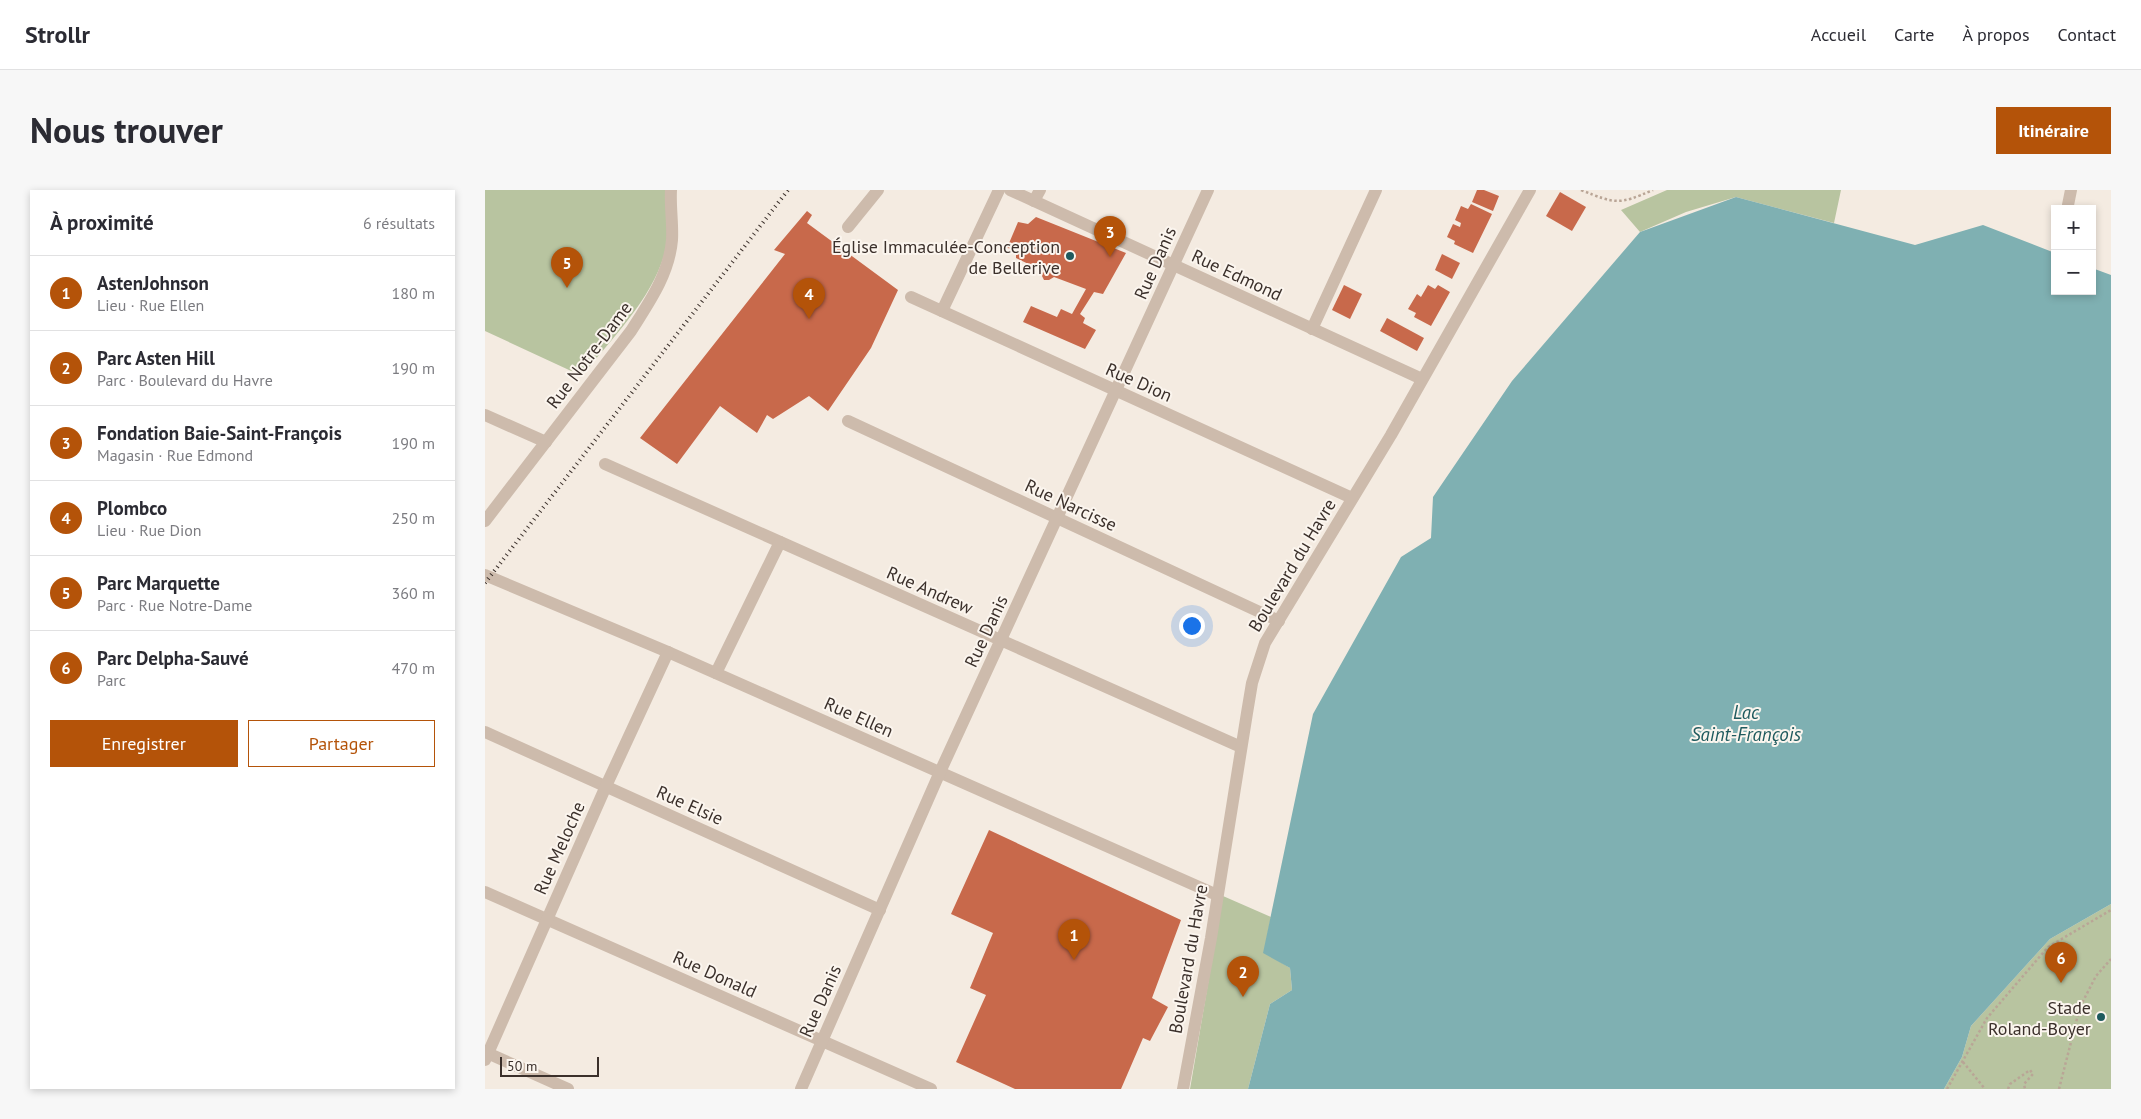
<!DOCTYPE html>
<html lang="fr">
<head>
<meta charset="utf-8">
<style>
	body { margin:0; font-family:"PT Sans",sans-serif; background:#f7f7f7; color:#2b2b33 }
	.controls { position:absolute; right:15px; top:15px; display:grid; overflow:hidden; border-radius:0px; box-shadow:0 2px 8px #0003 }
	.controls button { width:45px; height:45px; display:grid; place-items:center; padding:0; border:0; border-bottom:1px solid #e1e1e2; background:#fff; color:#2b2b33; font:25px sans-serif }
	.scale { position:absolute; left:15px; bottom:12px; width:99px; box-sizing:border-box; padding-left:5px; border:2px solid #3b302b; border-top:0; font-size:14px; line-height:18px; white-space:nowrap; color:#3b302b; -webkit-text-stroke:4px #fbf5ee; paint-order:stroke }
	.you { position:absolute; left:706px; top:435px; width:18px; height:18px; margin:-12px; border:4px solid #fff; border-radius:50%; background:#1a73e8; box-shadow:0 0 0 8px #1a73e833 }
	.badge { display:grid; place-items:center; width:32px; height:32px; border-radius:50%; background:#b45309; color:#fff; font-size:16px; font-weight:700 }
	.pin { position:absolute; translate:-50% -41px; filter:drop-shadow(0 1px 2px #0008) }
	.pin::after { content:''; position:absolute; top:26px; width:18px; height:15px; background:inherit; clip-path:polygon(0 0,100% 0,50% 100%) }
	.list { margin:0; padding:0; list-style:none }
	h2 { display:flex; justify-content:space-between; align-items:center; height:65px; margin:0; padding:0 20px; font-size:21px }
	h2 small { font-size:16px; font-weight:400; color:#7c7c81 }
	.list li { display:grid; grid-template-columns:32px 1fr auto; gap:15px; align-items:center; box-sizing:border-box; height:75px; padding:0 20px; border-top:1px solid #e1e1e2 }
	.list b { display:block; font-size:19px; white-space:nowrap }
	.list p { margin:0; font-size:16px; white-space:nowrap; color:#7c7c81 }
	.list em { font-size:16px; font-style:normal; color:#7c7c81 }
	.actions { display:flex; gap:10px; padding:15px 20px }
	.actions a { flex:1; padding:11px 0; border:1px solid #b45309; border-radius:0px; text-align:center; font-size:18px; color:#b45309 }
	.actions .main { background:#b45309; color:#fff }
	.map { position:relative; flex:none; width:1626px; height:899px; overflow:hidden; border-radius:0px }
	header { display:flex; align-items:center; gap:30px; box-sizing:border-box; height:70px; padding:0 25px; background:#fff; border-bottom:1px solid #e1e1e2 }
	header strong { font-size:24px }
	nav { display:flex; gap:28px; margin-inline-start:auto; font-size:18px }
	.intro { display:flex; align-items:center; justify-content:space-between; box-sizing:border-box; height:120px; padding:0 30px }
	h1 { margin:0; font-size:35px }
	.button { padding:12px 22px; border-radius:0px; background:#b45309; color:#fff; font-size:18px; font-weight:700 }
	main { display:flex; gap:30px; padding:0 30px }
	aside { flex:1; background:#fff; border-radius:0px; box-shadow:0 2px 8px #0003 }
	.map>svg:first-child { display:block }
	.green { fill:#b8c4a0 }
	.water { fill:#7fb0b2 }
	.building { fill:#c8694b }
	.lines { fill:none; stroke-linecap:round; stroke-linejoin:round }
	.path { stroke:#b9a596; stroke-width:2.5; stroke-dasharray:2.5 2.5; stroke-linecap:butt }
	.minor { stroke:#cdbbac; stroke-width:12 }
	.rail { stroke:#3b302b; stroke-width:4; stroke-dasharray:1 4; stroke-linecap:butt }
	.poi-dot { fill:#1f5a5e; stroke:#fbf5ee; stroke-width:2 }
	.labels { text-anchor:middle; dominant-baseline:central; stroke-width:4; stroke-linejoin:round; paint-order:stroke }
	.poi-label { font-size:18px; fill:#3b302b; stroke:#fbf5ee; text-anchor:end }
	.street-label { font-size:18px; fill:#3b302b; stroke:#fbf5ee }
	.water-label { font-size:19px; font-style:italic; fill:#1f5a5e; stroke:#fbf5ee }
</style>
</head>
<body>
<header>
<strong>Strollr</strong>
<nav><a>Accueil</a><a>Carte</a><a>À propos</a><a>Contact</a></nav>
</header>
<div class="intro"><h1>Nous trouver</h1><a class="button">Itinéraire</a></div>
<main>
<aside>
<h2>À proximité<small>6 résultats</small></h2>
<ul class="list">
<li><span class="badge">1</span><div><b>AstenJohnson</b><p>Lieu · Rue Ellen</p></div><em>180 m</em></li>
<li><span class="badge">2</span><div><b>Parc Asten Hill</b><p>Parc · Boulevard du Havre</p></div><em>190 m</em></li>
<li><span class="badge">3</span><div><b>Fondation Baie-Saint-François</b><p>Magasin · Rue Edmond</p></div><em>190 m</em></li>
<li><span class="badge">4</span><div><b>Plombco</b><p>Lieu · Rue Dion</p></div><em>250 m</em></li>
<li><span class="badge">5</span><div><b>Parc Marquette</b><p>Parc · Rue Notre-Dame</p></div><em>360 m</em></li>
<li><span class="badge">6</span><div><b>Parc Delpha-Sauvé</b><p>Parc</p></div><em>470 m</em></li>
</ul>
<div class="actions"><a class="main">Enregistrer</a><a>Partager</a></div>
</aside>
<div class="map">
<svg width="1626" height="899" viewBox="0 0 1626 899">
	<rect width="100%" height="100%" fill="#f4ebe1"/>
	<!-- green -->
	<g class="green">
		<path d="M0,0H182C182,17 185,37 182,54C171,106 129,145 97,186L0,141Z"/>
		<polygon points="1182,0 1356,0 1349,33 1251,7 1201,22 1155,42 1136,20"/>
		<polygon points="738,706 786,727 779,762 805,778 807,800 785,814 763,899 705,899"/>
		<polygon points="1626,714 1626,899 1459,899 1477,867 1486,836 1565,749"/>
	</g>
	<!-- water -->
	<polygon class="water" points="1251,7 1430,55 1498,35 1570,63 1570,101 1607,101 1607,78 1626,85 1626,714 1565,749 1486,836 1477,867 1459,899 763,899 785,814 807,800 805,778 778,763 828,524 916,367 946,348 948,307 1027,191 1155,42"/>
	<!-- building -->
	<g class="building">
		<polygon points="992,0 999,0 1014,6 1008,21 987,12"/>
		<polygon points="1075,2 1101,17 1087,41 1061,26"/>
		<polygon points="986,14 1007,24 988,63 969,54 970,51 962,47 968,34 975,37 976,33 970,30 976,16 983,19"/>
		<polygon points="322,21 327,25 322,33 413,100 386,158 343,221 324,206 288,229 282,225 272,243 235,216 192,274 155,248 300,64 289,60"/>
		<polygon points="551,27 641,63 618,104 609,102 595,124 600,128 598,133 611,140 600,159 538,132 546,116 572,127 576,119 587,124 601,99 569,87 564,90 559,90 557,86 558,81 531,68 531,59 522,58 533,32 543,34"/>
		<polygon points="957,64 975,73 967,89 950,80"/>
		<polygon points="859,95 877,104 865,129 847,120"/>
		<polygon points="943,95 950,99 953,95 965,102 946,136 929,127 931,123 923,119 932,104 936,107"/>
		<polygon points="902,128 939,148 932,161 895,141"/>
		<polygon points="504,640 696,730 667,808 683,817 665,851 658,848 636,899 530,899 471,872 501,805 485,798 508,743 466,724"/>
	</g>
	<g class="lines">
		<!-- path -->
		<g class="path">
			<path d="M1096,0C1131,14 1133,15 1168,0"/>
			<polyline points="1478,872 1500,899"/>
			<polyline points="1462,899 1502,828 1563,757 1626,720"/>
			<polyline points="1523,899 1525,894 1545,880 1548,884 1539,894 1540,899"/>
			<polyline points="1574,899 1595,817 1611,786 1626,769"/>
		</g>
		<!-- minor -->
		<g class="minor">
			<polyline points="525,0 937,189"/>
			<polyline points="549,11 555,0"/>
			<polyline points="1583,15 1586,0"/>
			<polyline points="363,37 393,0"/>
			<polyline points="426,107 867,308"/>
			<polyline points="457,121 514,0"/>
			<polyline points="827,139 891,0"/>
			<polyline points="0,225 61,252"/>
			<polyline points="363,231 794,431"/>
			<polyline points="120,274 756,557"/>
			<path d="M0,331L146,141C163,114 184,85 187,50C188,34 185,17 186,0"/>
			<polyline points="0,385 183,462 732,705"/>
			<polyline points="231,483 295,352"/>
			<polyline points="0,542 395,720"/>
			<polyline points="0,702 446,899"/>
			<polyline points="0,862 83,899"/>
			<polyline points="0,870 121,596 183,462"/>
			<polyline points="316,899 455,582 723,0"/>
			<polyline points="698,899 726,748 762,523 767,493 780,453 906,245 1045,0"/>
		</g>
		<!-- rail -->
		<polyline class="rail" points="0,393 303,0"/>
	</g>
	<!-- markers -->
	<g class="poi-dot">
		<circle cx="585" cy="66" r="5"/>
		<circle cx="1616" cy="827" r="5"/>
	</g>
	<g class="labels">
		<!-- poi labels -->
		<g class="poi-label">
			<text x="575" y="56">Église Immaculée-Conception<tspan x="575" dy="21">de Bellerive</tspan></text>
			<text x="1606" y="817">Stade<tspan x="1606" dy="21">Roland-Boyer</tspan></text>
		</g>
		<!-- street labels -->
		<g class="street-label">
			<text transform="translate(670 73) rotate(-66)">Rue Danis</text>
			<text transform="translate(752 85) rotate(25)">Rue Edmond</text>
			<text transform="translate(104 165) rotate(-53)">Rue Notre-Dame</text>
			<text transform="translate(654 192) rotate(24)">Rue Dion</text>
			<text transform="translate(586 315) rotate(25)">Rue Narcisse</text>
			<text transform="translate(807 375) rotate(-59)">Boulevard du Havre</text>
			<text transform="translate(445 400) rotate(24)">Rue Andrew</text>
			<text transform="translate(501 441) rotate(-65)">Rue Danis</text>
			<text transform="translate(374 527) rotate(24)">Rue Ellen</text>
			<text transform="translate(205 615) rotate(24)">Rue Elsie</text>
			<text transform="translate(74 658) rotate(-66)">Rue Meloche</text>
			<text transform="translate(703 769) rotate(-80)">Boulevard du Havre</text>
			<text transform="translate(230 784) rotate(24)">Rue Donald</text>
			<text transform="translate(335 811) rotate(-66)">Rue Danis</text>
		</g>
		<!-- water labels -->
		<g class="water-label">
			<text x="1261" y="522">Lac<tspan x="1261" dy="22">Saint-François</tspan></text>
		</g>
	</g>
</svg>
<div class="controls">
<button>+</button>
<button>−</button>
</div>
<div class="scale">50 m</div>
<div class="you"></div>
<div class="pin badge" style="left:589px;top:770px">1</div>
<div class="pin badge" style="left:758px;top:807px">2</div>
<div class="pin badge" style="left:625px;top:67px">3</div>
<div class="pin badge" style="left:324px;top:129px">4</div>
<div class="pin badge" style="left:82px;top:98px">5</div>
<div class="pin badge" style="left:1576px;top:793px">6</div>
</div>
</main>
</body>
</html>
